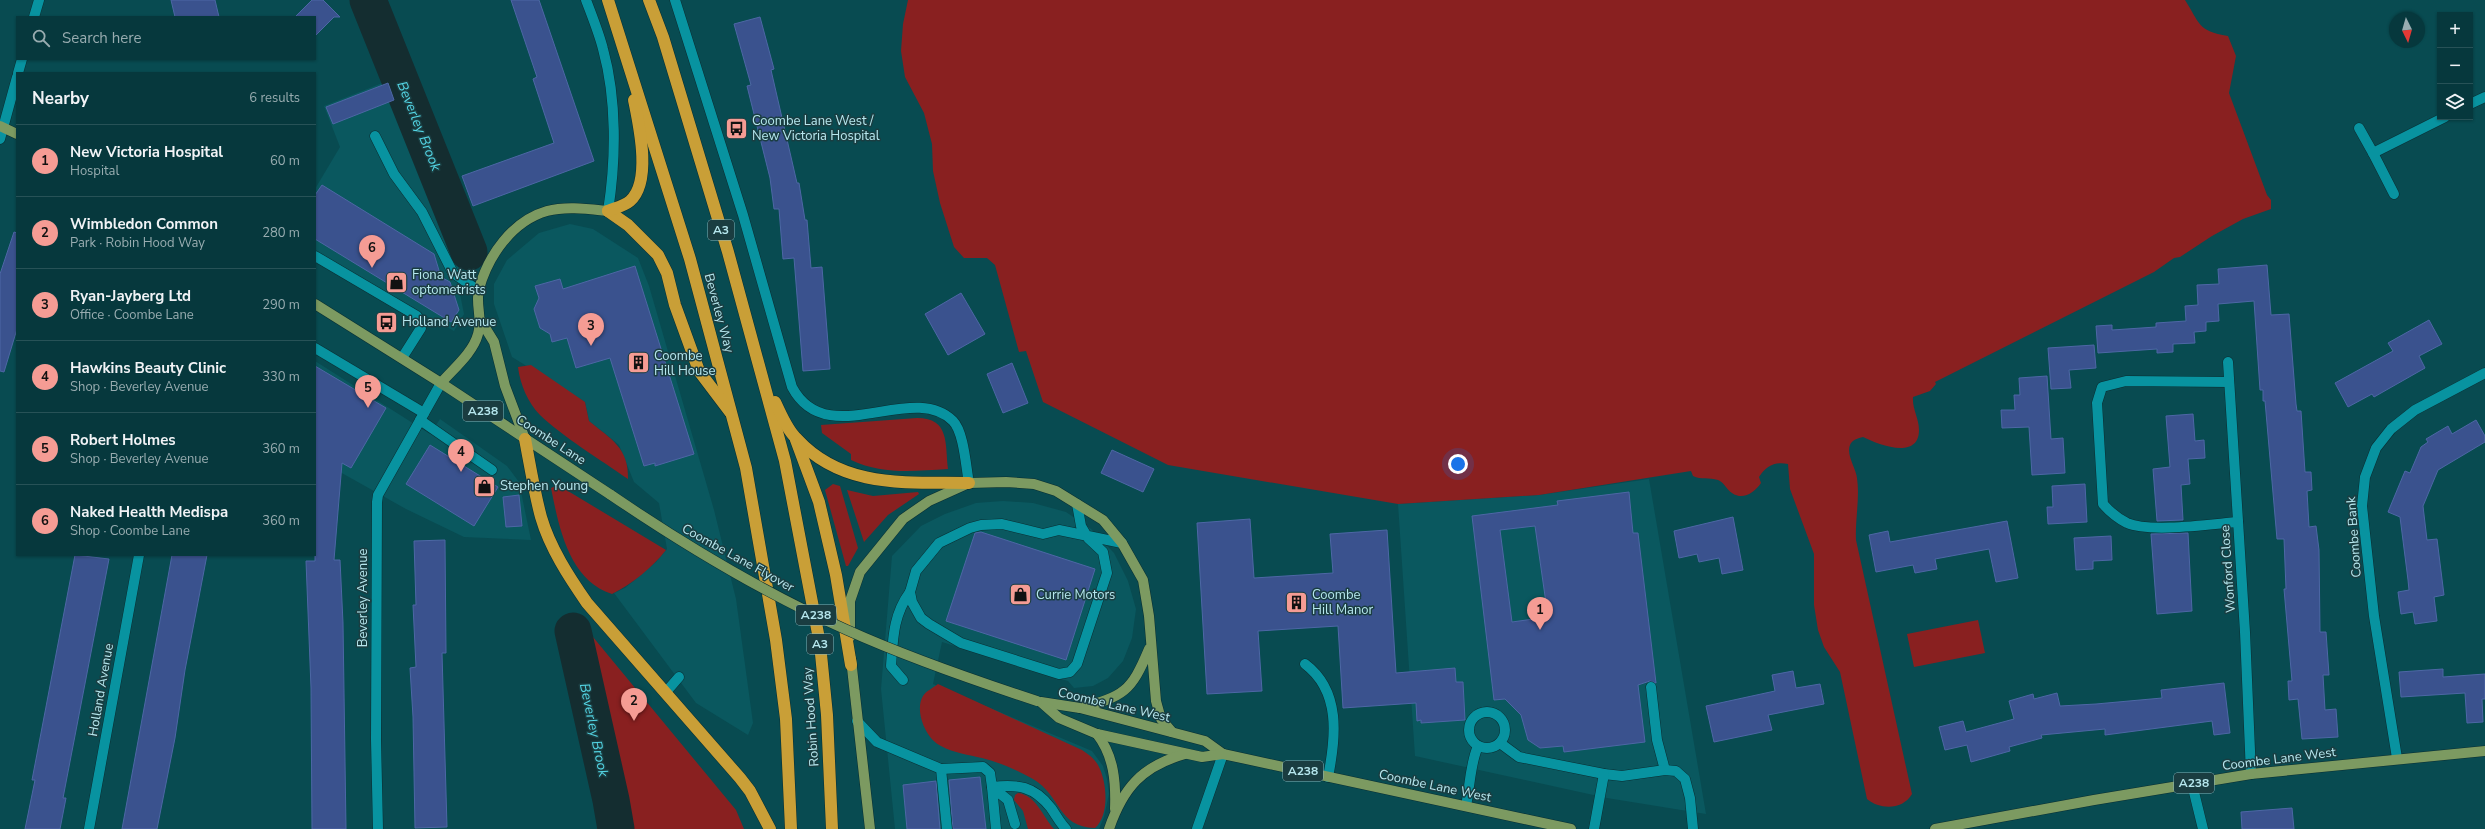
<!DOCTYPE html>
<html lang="en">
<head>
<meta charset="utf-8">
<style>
	body { margin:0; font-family:"Nunito Sans",sans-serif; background:#144348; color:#f1f3f6 }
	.controls { position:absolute; right:12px; top:12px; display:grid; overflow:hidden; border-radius:0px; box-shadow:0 1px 3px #0004 }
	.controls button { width:36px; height:36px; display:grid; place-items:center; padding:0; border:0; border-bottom:1px solid #275257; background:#06383d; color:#f1f3f6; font:20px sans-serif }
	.compass { position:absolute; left:2389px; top:12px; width:36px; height:36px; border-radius:50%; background:#06383d; box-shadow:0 1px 3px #0004; rotate:175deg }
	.you { position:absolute; left:1458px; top:464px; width:14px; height:14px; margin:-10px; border:3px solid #fff; border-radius:50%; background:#1a73e8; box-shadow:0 0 0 6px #1a73e833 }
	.badge { display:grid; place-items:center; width:26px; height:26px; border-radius:50%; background:#f59c94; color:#111; font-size:13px; font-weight:700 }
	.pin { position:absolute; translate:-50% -33px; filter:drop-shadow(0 1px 2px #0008) }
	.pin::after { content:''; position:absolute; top:21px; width:14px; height:12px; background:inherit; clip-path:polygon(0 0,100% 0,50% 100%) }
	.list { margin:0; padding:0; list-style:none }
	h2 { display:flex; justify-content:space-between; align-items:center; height:52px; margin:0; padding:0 16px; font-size:17px }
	h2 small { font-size:13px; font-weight:400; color:#98acb0 }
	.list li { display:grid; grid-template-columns:26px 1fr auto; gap:12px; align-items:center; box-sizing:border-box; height:72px; padding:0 16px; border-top:1px solid #275257 }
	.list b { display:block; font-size:15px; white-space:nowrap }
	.list p { margin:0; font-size:13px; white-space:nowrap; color:#98acb0 }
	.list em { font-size:13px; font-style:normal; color:#98acb0 }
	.icon { flex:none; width:22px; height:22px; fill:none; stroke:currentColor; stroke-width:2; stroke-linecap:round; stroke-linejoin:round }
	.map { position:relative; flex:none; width:2485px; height:829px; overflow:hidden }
	.search { position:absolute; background:#06383d; box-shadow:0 1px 3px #0004; left:16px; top:16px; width:300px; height:44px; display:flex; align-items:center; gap:10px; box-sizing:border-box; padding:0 14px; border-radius:0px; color:#98acb0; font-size:15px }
	.panel { position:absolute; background:#06383d; box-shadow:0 1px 3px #0004; left:16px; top:72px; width:300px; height:484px; border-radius:0px }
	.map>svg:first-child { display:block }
	.built { fill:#0a585f }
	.green { fill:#892020 }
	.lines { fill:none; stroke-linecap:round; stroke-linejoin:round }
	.river { stroke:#142d30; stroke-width:37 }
	.building { fill:#3a528e; stroke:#4d67a5; fill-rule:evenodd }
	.minor-casing { stroke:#092e32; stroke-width:11 }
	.major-casing { stroke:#092e32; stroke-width:11 }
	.highway-casing { stroke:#092e32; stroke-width:13 }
	.minor { stroke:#0893a0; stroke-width:10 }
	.major { stroke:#7c9a61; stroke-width:10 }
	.highway { stroke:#c99f37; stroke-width:12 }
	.major-bridge-casing { stroke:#092e32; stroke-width:11; stroke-linecap:butt }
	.major-bridge { stroke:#7c9a61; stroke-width:10 }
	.labels { text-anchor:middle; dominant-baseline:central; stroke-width:3; stroke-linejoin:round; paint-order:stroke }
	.shield { fill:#1a3d41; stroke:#87b4ba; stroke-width:1 }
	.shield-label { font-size:12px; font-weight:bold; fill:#b6e7ee }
	.poi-label { font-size:13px; fill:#b6e7ee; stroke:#1a3d41; text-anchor:start }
	.street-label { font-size:13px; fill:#b6e7ee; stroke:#1a3d41 }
	.water-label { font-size:14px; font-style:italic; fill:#54d6e5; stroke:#1a3d41 }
</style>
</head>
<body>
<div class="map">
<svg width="2485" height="829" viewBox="0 0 2485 829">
	<rect width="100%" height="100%" fill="#084b51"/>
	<!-- built -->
	<g class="built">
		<polygon points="395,78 458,234 459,289 464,314 454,331 315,255 315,189 340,147 324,106"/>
		<polygon points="570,224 593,229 638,258 649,286 714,510 736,599 753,723 748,735 696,703 614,593 625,588 656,562 667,549 659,503 634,482 619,445 589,421 585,402 512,357 494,304 494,284 507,260 539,233"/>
		<polygon points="315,361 430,434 440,419 507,466 519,482 531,540 464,537 406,509 315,458"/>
		<polygon points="1649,479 1706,814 1607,798 1415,756 1398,504 1539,495"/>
		<polygon points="1003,501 1033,503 1066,512 1091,529 1114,553 1128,581 1136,609 1132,638 1123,661 1108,678 1093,686 1074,688 1068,681 942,642 933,684 1092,751 1103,766 1107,779 1109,794 1104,817 1099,829 895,829 881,689 892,556 921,526 945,514 976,503"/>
	</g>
	<!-- green -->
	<g class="green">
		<path d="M908,0H2185C2200,23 2197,31 2228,36L2236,56L2229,93L2267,195L2271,200V209L2243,219L2212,236L2180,257L2174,258L2154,272L1935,382L1936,384L1930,391L1913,397C1912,409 1919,418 1919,430C1919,461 1877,444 1863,437C1858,438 1852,440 1850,445C1846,455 1856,468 1857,478C1860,498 1855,519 1856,540L1912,794C1903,810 1880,810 1867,799L1840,672L1824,647L1818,630L1814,605V554L1790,489L1788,464C1775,461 1766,466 1759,477L1761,483C1755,492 1743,501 1732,493C1726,489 1725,483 1718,480C1709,477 1701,480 1693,476L1691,471L1539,495L1398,504L1168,465L1043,402L1026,351L1019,352L995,265L987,258H964L954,247L940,203L933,171L932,144L924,113L905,77L901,51L903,24Z"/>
		<path d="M531,365L585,402L589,421C611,439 629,448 628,479C601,460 563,437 540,415C528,403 520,384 518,367Z"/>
		<path d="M917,418C950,418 945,444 948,469C913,471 883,475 851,460V454L822,433L821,425Z"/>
		<polygon points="833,484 840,486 858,548 848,566 846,566 825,490"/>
		<path d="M558,485L666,550C651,569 633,583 612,594C569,580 559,528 551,488Z"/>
		<polygon points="847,490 873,496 918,492 919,494 888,515 864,542"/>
		<polygon points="1978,620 1985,653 1914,667 1907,634"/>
		<polygon points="588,631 736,810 744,829 597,829 597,827 624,822"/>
		<path d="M938,684L1082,750C1088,754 1094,758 1098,765C1107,781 1110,815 1095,828C1057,827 1061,795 1033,779C1017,770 1001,763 982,758C969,755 954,753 941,746C926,739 914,711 923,696C926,691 933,688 938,684Z"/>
		<path d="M1018,793C1036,795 1043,817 1054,829H1028L1023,811L1014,800L1015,795Z"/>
	</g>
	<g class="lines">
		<!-- river -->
		<g class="river">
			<polyline points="368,0 469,252"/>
			<polyline points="573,631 611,800 616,829"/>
		</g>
	</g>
	<!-- building -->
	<g class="building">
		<polygon points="171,0 215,0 219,17 175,17"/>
		<polygon points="312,0 323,0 340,17 334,17 315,36 315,17 295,17"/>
		<polygon points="511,0 539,0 594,161 473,206 462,176 554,143 533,79 537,77"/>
		<polygon points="760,17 774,69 771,70 797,183 799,183 805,220 807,220 811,268 822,267 830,369 803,371 794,258 783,259 779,209 774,209 770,178 747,86 751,85 734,24"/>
		<polygon points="388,83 394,100 333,124 326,107"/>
		<polygon points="322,185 434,254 441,277 450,282 459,310 451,322 315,239 315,195"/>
		<polygon points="14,232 17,233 17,329 4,372 0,371 0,274"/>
		<polygon points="2267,265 2271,315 2289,314 2296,404 2297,411 2301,411 2305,472 2311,472 2312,490 2307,491 2309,527 2316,526 2319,550 2320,632 2326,632 2329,675 2323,675 2325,710 2336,709 2338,737 2302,739 2298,699 2289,700 2288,681 2292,681 2284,589 2286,589 2284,539 2277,539 2265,401 2263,401 2263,390 2260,390 2254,301 2218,304 2219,321 2206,322 2206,331 2194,332 2195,343 2173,344 2173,352 2157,353 2157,349 2098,353 2096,326 2112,325 2112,330 2156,327 2156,323 2186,321 2185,306 2198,305 2197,285 2219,284 2218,269"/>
		<polygon points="635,266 694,454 655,466 655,463 644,466 610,358 576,368 567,338 552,342 550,334 540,328 534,309 539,298 535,286 560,279 563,289"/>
		<polygon points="961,293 985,334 948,355 925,314"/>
		<polygon points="2429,320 2442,344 2419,356 2425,368 2374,397 2372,394 2348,407 2335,383 2393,351 2388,343"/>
		<polygon points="2094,345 2096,368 2069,370 2071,388 2051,389 2048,348"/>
		<polygon points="1012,363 1028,403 1003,413 987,374"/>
		<polygon points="315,366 386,408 351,468 342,463 334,560 340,560 343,623 346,829 312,829 311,688 306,561 315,561"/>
		<polygon points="2047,376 2051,439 2063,438 2065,473 2032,475 2029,427 2002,428 2001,410 2015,410 2014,395 2020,395 2019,378"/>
		<polygon points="2193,414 2195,441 2204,440 2205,458 2188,459 2190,484 2181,485 2183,520 2157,521 2153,469 2170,467 2166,416"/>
		<polygon points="2476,420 2485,436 2485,442 2438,470 2423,506 2427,540 2437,539 2444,595 2434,597 2437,621 2415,624 2413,612 2401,614 2398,592 2409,590 2408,580 2400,517 2388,512 2405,471 2410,473 2421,447 2428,442 2426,439 2448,426 2452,434"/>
		<polygon points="430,445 498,487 474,526 406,484"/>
		<polygon points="1112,450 1154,469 1143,492 1101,473"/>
		<polygon points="2085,484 2087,522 2048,524 2047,507 2053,507 2052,486"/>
		<path d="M1629,492L1633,533H1638L1656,683L1650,681L1638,685L1645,742L1564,752L1563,746L1540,748L1528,740L1521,715L1505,699L1494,700L1472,516L1558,505L1557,501ZM1535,526L1548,617L1512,622L1500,530Z"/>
		<polygon points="519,495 522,526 506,527 503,497"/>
		<polygon points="1733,517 1743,570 1722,574 1719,558 1699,562 1697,554 1679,558 1674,531"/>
		<polygon points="1250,519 1254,578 1333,573 1330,534 1387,530 1396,673 1455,668 1456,682 1463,682 1465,720 1421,723 1421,720 1417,721 1416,703 1343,708 1338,626 1258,631 1262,691 1207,694 1197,523"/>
		<polygon points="2007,521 2018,578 1996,582 1989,549 1935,559 1937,569 1915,573 1913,565 1876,572 1869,535 1888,531 1890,542"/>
		<polygon points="981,532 1095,569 1066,660 946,621 975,533"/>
		<polygon points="2188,533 2192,611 2157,614 2151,534"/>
		<polygon points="2111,536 2112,560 2093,561 2093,569 2076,570 2074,538"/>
		<polygon points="445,540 446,653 442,653 447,827 415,828 413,717 410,668 416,667 413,605 416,605 414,541"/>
		<polygon points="75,555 109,559 63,798 66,798 60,829 25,829 35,780 32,780"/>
		<polygon points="172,555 207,555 185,670 175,738 157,829 122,829"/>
		<polygon points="2443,669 2443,677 2485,674 2485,699 2482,699 2483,722 2467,723 2465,693 2401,697 2399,672"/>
		<polygon points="1793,671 1796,688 1820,684 1824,704 1768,715 1772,730 1714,742 1706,706 1775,691 1772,675"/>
		<polygon points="2224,683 2230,733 2214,735 2212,721 2105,735 2105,729 2041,735 2042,738 2009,747 2010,751 1971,762 1967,745 1945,750 1939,727 1963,721 1966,732 2014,719 2009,701 2033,694 2034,699 2057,693 2060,706 2096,704 2162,698 2161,690"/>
		<polygon points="980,777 986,829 953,829 949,780"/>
		<polygon points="936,781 940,829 907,829 903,785"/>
		<polygon points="2292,808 2294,829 2242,829 2241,812"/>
	</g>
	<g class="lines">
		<defs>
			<g id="minor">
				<path d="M586,0C592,16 599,33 603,49C617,100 616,160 608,211"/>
				<path d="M675,0L743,215L792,387C827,453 912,380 953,421C964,432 966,468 969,483"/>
				<polyline points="34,17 39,0"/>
				<polyline points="18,73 22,59"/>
				<polyline points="2470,104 2485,97"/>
				<polyline points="2359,128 2373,153"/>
				<polyline points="375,136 394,174 422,212 453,273 479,291"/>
				<polyline points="0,139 17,77"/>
				<polyline points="2394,194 2373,153 2445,117"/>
				<polyline points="315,256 417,316 421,328 402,358"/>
				<polyline points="315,348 424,413"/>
				<polyline points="2228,362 2245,632 2251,774"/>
				<path d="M2229,382L2126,381L2102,387L2097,403L2103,504C2110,512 2117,518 2127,523C2150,533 2212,524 2238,522"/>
				<polyline points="420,420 492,470"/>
				<polyline points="1077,504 1081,526 1088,538 1103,552 1107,573 1077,664 1070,672 1059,674 961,643 929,624 921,618 912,602 910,592 916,571 939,543 970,528 981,525 1002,524 1043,534 1059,530 1122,543"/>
				<path d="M1305,664C1341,691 1336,737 1328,777"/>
				<path d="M903,680L891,666C893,639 893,615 910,592"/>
				<polyline points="1651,687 1657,740 1665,770"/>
				<polyline points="666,692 679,677"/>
				<circle cx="1487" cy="730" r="18"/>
				<polyline points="857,721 877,742 941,769 947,829"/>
				<polyline points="1500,743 1519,757 1604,774 1622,776 1665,770 1676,771 1685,779 1690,798 1693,829"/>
				<polyline points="2397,758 2374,616 2362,506 2365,477 2376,448 2391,429 2415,410 2485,373"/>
				<path d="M941,769L983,767L990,773L992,787C1018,784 1034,786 1051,808C1056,815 1060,823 1066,829"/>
				<polyline points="2192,784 2203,829"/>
				<path d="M1466,806C1470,786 1470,764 1478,746"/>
				<polyline points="89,829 139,555"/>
				<polyline points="378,829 376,740 377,502 378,495 441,383"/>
				<polyline points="996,829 992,787 1008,800 1015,824"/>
				<polyline points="1197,829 1223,754"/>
				<polyline points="1594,829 1604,774"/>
			</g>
			<g id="major">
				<polyline points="0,126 17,134"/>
				<polyline points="315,304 441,383 611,495"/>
				<polyline points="481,321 494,342 505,386 525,439"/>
				<path d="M441,383C453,369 473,353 478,334C483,319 475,304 479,289C488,256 512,221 547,211C566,206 588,209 608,211"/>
				<polyline points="850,637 850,601 860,572 903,519 929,501 969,483 1006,482 1034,484 1056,491 1103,520 1122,543 1143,580 1149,616 1156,701 1161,719 1172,732"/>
				<polyline points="851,659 870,829"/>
				<polyline points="1041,702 1080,708 1205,741 1223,754"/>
				<polyline points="1042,703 1059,718 1097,734 1202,757 1223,754 1571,829"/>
				<path d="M1080,708C1124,696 1131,692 1149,649"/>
				<path d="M1097,734C1114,756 1116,782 1115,809"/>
				<path d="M1109,829C1123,788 1142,766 1185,754"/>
				<polyline points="1935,829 2094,800 2251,774 2485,751"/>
			</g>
			<g id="highway">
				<polyline points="608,0 690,259 746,468 776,640 786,719 791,829"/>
				<polyline points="649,0 663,37 728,252 785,461 820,644 827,715 832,829"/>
				<polyline points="608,211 628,225 658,255 667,273 675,305 699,371 730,412"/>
				<path d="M608,211C615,208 624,206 630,201C652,182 639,125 634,100"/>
				<path d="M775,402C781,414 787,430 797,439C843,489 907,482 969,483"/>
				<path d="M525,439C530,465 534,491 541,517C550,548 569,577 587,603L740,778L750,791L770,829"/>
				<polyline points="796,440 819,502 836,575 851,665"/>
			</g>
		</defs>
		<!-- minor casing -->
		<use href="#minor" class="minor-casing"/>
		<!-- major casing -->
		<use href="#major" class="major-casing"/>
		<!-- highway casing -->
		<use href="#highway" class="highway-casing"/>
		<!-- minor -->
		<use href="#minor" class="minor"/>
		<!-- major -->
		<use href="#major" class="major"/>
		<!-- highway -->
		<use href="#highway" class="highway"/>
		<defs>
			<path id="major-bridge" d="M611,495C686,546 764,593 847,630C909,658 973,680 1037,701"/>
		</defs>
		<!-- major-bridge casing -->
		<use href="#major-bridge" class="major-bridge-casing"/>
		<!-- major-bridge -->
		<use href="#major-bridge" class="major-bridge"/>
	</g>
	<!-- icons -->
	<defs>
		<symbol id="bus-square" viewBox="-11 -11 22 22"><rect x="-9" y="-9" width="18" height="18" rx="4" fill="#f59c94" stroke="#1a3d41"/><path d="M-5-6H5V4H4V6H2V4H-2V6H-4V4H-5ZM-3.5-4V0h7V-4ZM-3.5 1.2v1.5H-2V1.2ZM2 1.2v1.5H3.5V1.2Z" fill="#111"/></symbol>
		<symbol id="shop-square" viewBox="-11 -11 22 22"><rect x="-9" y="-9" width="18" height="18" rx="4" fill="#f59c94" stroke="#1a3d41"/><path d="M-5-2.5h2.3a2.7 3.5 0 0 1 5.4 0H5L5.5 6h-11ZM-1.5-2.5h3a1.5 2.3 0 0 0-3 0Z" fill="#111"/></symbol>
		<symbol id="building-square" viewBox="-11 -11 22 22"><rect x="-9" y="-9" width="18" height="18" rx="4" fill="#f59c94" stroke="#1a3d41"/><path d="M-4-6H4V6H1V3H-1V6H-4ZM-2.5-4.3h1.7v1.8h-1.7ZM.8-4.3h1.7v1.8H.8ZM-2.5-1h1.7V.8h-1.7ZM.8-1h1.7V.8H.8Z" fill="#111"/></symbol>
	</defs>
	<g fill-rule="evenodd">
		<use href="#bus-square" x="724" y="116" width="25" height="25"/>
		<use href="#shop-square" x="384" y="270" width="25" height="25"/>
		<use href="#bus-square" x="374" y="310" width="25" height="25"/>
		<use href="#building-square" x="626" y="350" width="25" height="25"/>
		<use href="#shop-square" x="472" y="474" width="25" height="25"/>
		<use href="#shop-square" x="1008" y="582" width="25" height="25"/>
		<use href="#building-square" x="1284" y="590" width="25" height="25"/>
	</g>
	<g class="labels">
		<!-- shield labels -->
		<g class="shield">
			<rect x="708" y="220" width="26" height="20" rx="3"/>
			<rect x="463" y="401" width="40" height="20" rx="3"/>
			<rect x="796" y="605" width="40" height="20" rx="3"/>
			<rect x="807" y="634" width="26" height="20" rx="3"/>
			<rect x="1283" y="761" width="40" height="20" rx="3"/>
			<rect x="2174" y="773" width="40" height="20" rx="3"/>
		</g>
		<g class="shield-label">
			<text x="721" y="230">A3</text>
			<text x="483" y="411">A238</text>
			<text x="816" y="615">A238</text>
			<text x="820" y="644">A3</text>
			<text x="1303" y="771">A238</text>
			<text x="2194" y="783">A238</text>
		</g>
		<!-- poi labels -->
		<g class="poi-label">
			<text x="752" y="121">Coombe Lane West /<tspan x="752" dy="15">New Victoria Hospital</tspan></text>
			<text x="412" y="275">Fiona Watt<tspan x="412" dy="15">optometrists</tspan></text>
			<text x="402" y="322">Holland Avenue</text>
			<text x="654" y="356">Coombe<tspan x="654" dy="15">Hill House</tspan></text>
			<text x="500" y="486">Stephen Young</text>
			<text x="1036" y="595">Currie Motors</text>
			<text x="1312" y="595">Coombe<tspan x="1312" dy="15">Hill Manor</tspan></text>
		</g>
		<!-- street labels -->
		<g class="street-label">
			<text transform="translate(719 313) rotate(75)">Beverley Way</text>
			<text transform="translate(551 440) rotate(33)">Coombe Lane</text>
			<text transform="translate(2354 537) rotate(-94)">Coombe Bank</text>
			<text transform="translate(738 558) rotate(29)">Coombe Lane Flyover</text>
			<text transform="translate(2228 569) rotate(-94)">Wonford Close</text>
			<text transform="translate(363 598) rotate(-90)">Beverley Avenue</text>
			<text transform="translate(101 690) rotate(-80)">Holland Avenue</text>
			<text transform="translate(1114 705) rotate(13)">Coombe Lane West</text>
			<text transform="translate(811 717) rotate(-94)">Robin Hood Way</text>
			<text transform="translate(2279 759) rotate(-7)">Coombe Lane West</text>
			<text transform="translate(1435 786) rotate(12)">Coombe Lane West</text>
		</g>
		<!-- water labels -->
		<g class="water-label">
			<text transform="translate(419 126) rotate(68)">Beverley Brook</text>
			<text transform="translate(594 730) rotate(78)">Beverley Brook</text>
		</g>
	</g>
</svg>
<div class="controls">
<button>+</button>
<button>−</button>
<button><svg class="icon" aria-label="layers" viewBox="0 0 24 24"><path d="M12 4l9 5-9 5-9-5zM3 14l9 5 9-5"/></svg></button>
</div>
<svg class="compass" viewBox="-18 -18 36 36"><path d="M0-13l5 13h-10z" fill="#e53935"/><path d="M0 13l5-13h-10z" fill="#98acb0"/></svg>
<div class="you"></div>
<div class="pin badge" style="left:1540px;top:630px">1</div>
<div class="pin badge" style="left:634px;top:721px">2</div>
<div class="pin badge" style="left:591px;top:346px">3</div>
<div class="pin badge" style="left:461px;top:472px">4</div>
<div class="pin badge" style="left:368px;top:408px">5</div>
<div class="pin badge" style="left:372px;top:268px">6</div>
<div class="search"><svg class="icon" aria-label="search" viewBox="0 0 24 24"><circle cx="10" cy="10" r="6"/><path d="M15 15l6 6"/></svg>Search here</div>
<section class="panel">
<h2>Nearby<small>6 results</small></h2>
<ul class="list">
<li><span class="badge">1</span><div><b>New Victoria Hospital</b><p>Hospital</p></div><em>60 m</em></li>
<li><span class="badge">2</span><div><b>Wimbledon Common</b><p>Park · Robin Hood Way</p></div><em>280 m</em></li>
<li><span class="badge">3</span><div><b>Ryan-Jayberg Ltd</b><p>Office · Coombe Lane</p></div><em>290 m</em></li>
<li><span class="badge">4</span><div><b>Hawkins Beauty Clinic</b><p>Shop · Beverley Avenue</p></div><em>330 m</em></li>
<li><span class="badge">5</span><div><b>Robert Holmes</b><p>Shop · Beverley Avenue</p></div><em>360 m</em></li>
<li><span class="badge">6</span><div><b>Naked Health Medispa</b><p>Shop · Coombe Lane</p></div><em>360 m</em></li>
</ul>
</section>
</div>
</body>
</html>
